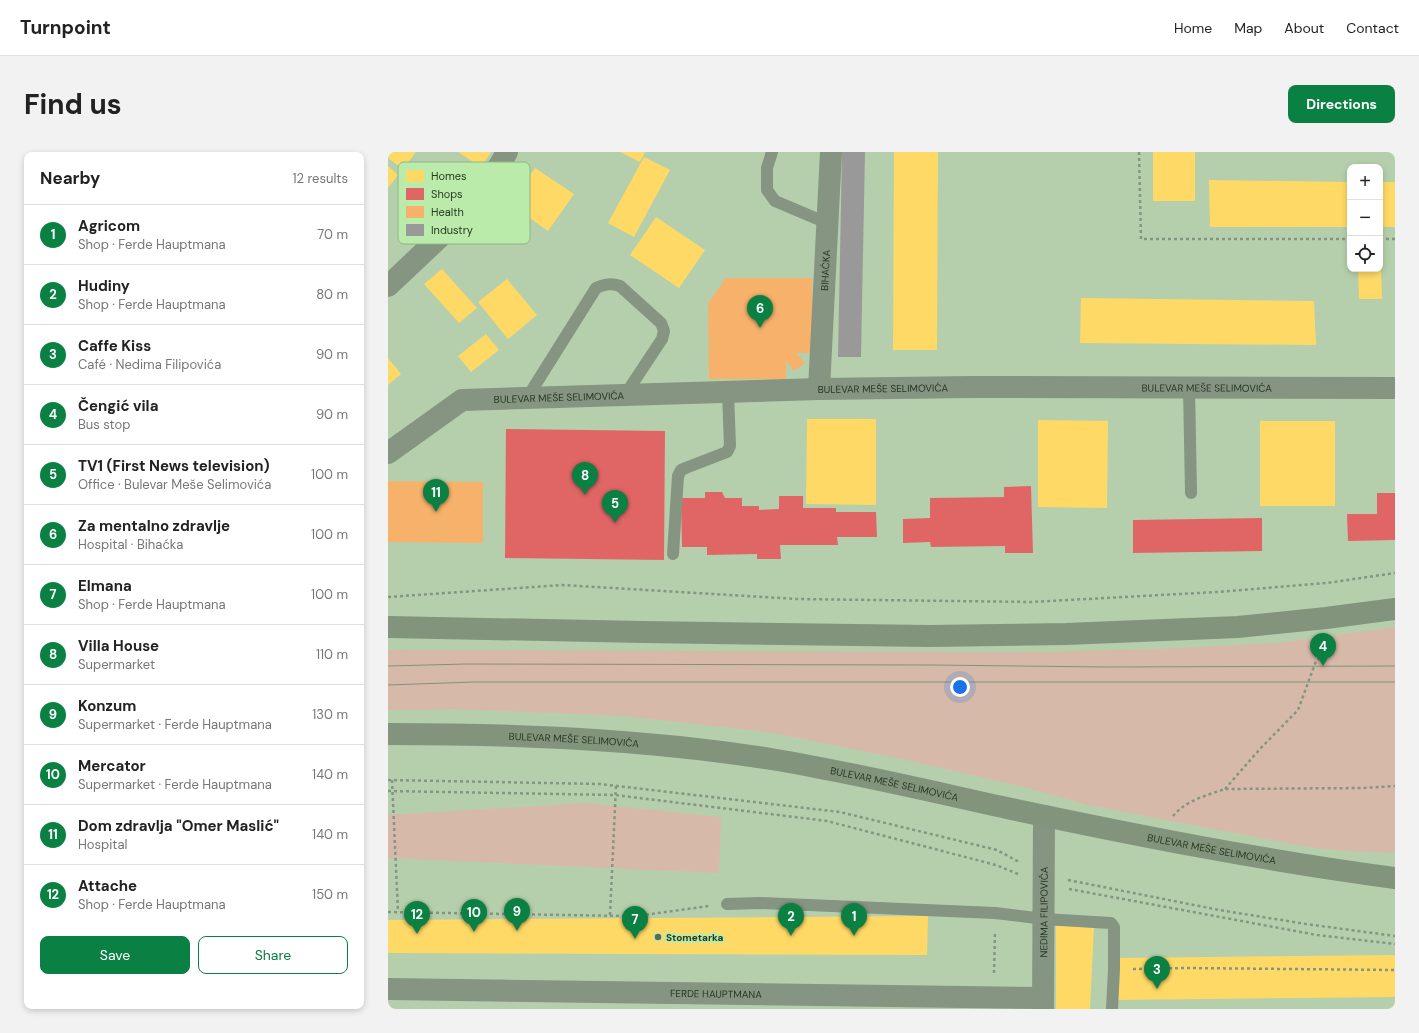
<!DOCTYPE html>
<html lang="en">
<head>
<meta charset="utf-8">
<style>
	body { margin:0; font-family:"DM Sans",sans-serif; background:#f2f2f2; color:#222 }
	.controls { position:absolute; right:12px; top:12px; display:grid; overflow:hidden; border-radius:8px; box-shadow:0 2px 6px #0003 }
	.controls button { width:36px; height:36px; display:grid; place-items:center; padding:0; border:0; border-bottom:1px solid #e0e0e0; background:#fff; color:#222; font:20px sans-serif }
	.you { position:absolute; left:572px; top:535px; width:14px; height:14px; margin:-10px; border:3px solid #fff; border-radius:50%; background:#1a73e8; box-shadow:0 0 0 6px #1a73e833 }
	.badge { display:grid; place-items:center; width:26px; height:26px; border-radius:50%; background:#0b8043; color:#fff; font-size:13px; font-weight:700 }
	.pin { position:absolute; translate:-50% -33px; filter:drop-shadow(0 1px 2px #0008) }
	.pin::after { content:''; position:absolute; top:21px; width:14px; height:12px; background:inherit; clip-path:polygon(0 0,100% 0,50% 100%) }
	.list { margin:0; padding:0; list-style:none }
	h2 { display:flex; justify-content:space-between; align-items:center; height:52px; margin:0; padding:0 16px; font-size:17px }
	h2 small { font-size:13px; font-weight:400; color:#767676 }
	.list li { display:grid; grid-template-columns:26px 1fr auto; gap:12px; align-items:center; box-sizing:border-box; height:60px; padding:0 16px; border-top:1px solid #e0e0e0 }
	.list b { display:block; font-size:15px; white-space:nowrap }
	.list p { margin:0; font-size:13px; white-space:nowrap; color:#767676 }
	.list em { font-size:13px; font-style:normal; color:#767676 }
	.actions { display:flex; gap:8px; padding:12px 16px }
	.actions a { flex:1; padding:9px 0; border:1px solid #0b8043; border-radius:8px; text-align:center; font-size:14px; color:#0b8043 }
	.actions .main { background:#0b8043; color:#fff }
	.icon { flex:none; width:22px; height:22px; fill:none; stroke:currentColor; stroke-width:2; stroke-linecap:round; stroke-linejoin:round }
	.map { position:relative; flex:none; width:1007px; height:857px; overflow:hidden; border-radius:8px }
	header { display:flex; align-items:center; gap:24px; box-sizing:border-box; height:56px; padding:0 20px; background:#fff; border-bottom:1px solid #e0e0e0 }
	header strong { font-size:19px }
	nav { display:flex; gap:22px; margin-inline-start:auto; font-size:14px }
	.intro { display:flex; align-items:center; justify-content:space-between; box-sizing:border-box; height:96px; padding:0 24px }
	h1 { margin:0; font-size:28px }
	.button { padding:10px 18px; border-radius:8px; background:#0b8043; color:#fff; font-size:14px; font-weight:700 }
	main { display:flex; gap:24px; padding:0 24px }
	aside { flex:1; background:#fff; border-radius:8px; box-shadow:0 2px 6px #0003 }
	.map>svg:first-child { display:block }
	.green { fill:#d7b9aa }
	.homes { fill:#ffd966 }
	.shops { fill:#e06666 }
	.health { fill:#f6b26b }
	.industry { fill:#999 }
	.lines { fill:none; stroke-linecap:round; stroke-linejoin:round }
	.path { stroke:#869582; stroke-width:2.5; stroke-dasharray:3 3; stroke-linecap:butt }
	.lane { stroke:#869482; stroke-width:12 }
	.street { stroke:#869482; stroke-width:22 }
	.secondary { stroke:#83947d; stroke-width:22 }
	.tram { stroke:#82917d; stroke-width:1 }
	.poi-dot { fill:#586e51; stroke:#baebaa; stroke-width:1.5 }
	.labels { text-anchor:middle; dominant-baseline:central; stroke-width:4; stroke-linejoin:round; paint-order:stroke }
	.street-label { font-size:10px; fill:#263920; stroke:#baebaa }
	.poi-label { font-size:10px; font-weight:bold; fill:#263920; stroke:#baebaa; text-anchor:start }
	.key { fill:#baebaa; stroke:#8eb681; stroke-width:1 }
	.key-label { font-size:11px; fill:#263920 }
</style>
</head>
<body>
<header>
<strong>Turnpoint</strong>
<nav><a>Home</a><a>Map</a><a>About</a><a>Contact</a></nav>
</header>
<div class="intro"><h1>Find us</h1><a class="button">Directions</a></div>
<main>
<aside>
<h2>Nearby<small>12 results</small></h2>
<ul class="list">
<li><span class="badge">1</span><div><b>Agricom</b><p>Shop · Ferde Hauptmana</p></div><em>70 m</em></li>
<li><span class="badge">2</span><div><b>Hudiny</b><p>Shop · Ferde Hauptmana</p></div><em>80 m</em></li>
<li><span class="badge">3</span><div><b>Caffe Kiss</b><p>Café · Nedima Filipovića</p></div><em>90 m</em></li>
<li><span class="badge">4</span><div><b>Čengić vila</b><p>Bus stop</p></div><em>90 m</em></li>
<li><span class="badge">5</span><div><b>TV1 (First News television)</b><p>Office · Bulevar Meše Selimovića</p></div><em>100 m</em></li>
<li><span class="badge">6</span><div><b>Za mentalno zdravlje</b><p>Hospital · Bihaćka</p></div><em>100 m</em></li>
<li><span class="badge">7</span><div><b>Elmana</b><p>Shop · Ferde Hauptmana</p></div><em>100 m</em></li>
<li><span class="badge">8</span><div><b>Villa House</b><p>Supermarket</p></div><em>110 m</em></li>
<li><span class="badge">9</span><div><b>Konzum</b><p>Supermarket · Ferde Hauptmana</p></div><em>130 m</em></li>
<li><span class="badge">10</span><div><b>Mercator</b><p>Supermarket · Ferde Hauptmana</p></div><em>140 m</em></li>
<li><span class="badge">11</span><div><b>Dom zdravlja &quot;Omer Maslić&quot;</b><p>Hospital</p></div><em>140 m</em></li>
<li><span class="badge">12</span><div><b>Attache</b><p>Shop · Ferde Hauptmana</p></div><em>150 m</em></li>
</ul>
<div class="actions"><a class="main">Save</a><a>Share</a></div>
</aside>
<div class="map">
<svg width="1007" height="857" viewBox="0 0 1007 857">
	<rect width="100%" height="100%" fill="#b5cfac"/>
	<!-- green -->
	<g class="green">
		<polygon points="1007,475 1007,701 956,699 921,695 762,665 696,652 636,635 514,607 386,581 235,564 68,557 0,558 0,498 650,500 765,497 890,491"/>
		<polygon points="197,651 333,665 331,721 0,706 0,663"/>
	</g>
	<!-- homes -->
	<g class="homes">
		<polygon points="0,0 28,0 15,17 0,6"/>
		<polygon points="70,0 103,0 93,15"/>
		<polygon points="232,0 257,0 252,10"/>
		<polygon points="506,0 550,0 549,198 505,198"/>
		<rect x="765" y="0" width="42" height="49"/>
		<polygon points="256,5 282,18 246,85 220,71"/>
		<polygon points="0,14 10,23 0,36"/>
		<polygon points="147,16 186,42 160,79 122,52"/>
		<polygon points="821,28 962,30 962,75 822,75"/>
		<rect x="992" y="30" width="15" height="45"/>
		<polygon points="268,65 317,98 291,136 242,103"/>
		<polygon points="54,117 89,156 71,171 36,132"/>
		<polygon points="970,117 993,117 994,147 971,147"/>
		<polygon points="119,127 149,163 120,187 90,150"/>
		<polygon points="693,146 926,149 928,193 692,191"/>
		<polygon points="98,182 111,198 83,220 70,204"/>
		<polygon points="0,206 13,222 0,233"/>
		<polygon points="419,267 488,267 488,353 418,352"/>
		<polygon points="650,268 720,269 719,356 650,355"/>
		<rect x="872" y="269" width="75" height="85"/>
		<polygon points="540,764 539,803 0,801 0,768"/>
		<polygon points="668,771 706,774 702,857 668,857"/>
		<polygon points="1007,803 1007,845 729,848 729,806"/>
	</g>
	<!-- shops -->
	<g class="shops">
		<polygon points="118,277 277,279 276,408 117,406"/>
		<polygon points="643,334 645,401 617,401 617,394 543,395 542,390 515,391 515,367 542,366 542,346 616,345 616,335"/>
		<polygon points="317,340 334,340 337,346 354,346 354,354 371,354 371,358 391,357 391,344 415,344 415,356 448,356 448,360 488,360 489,385 449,385 450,393 392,393 393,407 369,407 369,402 319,403 319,395 294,395 293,346 317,346"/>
		<polygon points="989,341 1007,341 1007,388 960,389 959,362 989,362"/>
		<polygon points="874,366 874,399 745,401 745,368"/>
	</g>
	<!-- health -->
	<g class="health">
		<polygon points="338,126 424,126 424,201 408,201 417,211 406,219 398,209 398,227 321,227 320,151"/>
		<polygon points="0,329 95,330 95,391 0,390"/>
	</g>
	<!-- industry -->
	<polygon class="industry" points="454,0 477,0 473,205 450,205"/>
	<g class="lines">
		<!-- path -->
		<g class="path">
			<polyline points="751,0 753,87 962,87"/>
			<polyline points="992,87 1007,87"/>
			<polyline points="0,445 174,433 409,447 643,450 829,440 939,431 1007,421"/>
			<polyline points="0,628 212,632 452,660 609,698 631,710"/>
			<polyline points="4,628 10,760"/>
			<polyline points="837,637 871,598 910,558 928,509 937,501"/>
			<polyline points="0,639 227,643 439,669 608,713 630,722"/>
			<path d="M785,664C797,649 819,643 837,637L975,636L1007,634"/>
			<polyline points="680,728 831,758 918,772 1007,784"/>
			<polyline points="681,737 929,783 1007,792"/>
			<polyline points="0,760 236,764 256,763 321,754"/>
			<polyline points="222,763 228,634"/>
			<polyline points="745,817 797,816 1007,818"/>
			<polyline points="606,821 607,780"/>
		</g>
		<!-- lane -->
		<g class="lane">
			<polyline points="384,0 379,16 379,38 387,49 439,71"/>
			<polyline points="801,235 803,341"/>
			<path d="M139,246L208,136C217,132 223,131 232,134L273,171L276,179L274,187L237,243"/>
			<polyline points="285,402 290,324 293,318 300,315 339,300 342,294 340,240"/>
			<polyline points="339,752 372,751 607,761 656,767 723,771 726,775 726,817 724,857"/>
		</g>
		<!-- street -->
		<g class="street">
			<polyline points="0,134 70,68 111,14 119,0"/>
			<path id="s1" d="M431,237L443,0"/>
			<path id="s2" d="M0,301L74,248L431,237L583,235L1007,236"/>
			<path id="s3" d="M0,837L655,846"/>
			<path id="s4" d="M655,857L656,664"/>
		</g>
		<!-- secondary -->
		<g class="secondary">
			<polyline points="0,475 255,480 541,484 678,482 850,475 938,466 1007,457"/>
			<path id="s5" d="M0,582C128,582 256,587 383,607C462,620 541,639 619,656C747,683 877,709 1007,726"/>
		</g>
		<!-- tram -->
		<g class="tram">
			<polyline points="0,514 78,512 544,513 716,515 1007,514"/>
			<polyline points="0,533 86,530 1007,530"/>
		</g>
	</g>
	<!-- markers -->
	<circle class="poi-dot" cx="270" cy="785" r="4"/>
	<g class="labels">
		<!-- street labels -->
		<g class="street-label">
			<text stroke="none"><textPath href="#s1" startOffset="119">BIHAĆKA</textPath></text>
			<text stroke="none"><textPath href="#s2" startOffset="836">BULEVAR MEŠE SELIMOVIĆA</textPath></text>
			<text stroke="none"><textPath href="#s2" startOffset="512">BULEVAR MEŠE SELIMOVIĆA</textPath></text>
			<text stroke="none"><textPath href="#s2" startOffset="188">BULEVAR MEŠE SELIMOVIĆA</textPath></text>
			<text stroke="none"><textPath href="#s5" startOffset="186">BULEVAR MEŠE SELIMOVIĆA</textPath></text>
			<text stroke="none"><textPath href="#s5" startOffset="510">BULEVAR MEŠE SELIMOVIĆA</textPath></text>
			<text stroke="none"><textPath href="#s5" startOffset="834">BULEVAR MEŠE SELIMOVIĆA</textPath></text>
			<text stroke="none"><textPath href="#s4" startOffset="97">NEDIMA FILIPOVIĆA</textPath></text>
			<text stroke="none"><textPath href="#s3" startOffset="328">FERDE HAUPTMANA</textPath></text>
		</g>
		<!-- poi labels -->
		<g class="poi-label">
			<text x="278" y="785">Stometarka</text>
		</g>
	</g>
	<!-- legend -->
	<rect x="10" y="10" width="132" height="82" rx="6" class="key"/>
	<rect x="18" y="18" width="18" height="12" fill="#ffd966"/>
	<rect x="18" y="36" width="18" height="12" fill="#e06666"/>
	<rect x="18" y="54" width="18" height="12" fill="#f6b26b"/>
	<rect x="18" y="72" width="18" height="12" fill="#999"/>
	<g class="key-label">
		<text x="43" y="28">Homes</text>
		<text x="43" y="46">Shops</text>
		<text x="43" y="64">Health</text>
		<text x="43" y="82">Industry</text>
	</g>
</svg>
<div class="controls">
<button>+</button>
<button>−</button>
<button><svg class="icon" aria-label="locate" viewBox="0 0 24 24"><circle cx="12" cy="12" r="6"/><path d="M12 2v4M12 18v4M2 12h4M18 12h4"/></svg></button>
</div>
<div class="you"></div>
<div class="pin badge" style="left:466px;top:784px">1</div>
<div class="pin badge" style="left:403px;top:784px">2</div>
<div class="pin badge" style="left:769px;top:837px">3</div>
<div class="pin badge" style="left:935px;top:514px">4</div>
<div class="pin badge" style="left:227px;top:371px">5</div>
<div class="pin badge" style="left:372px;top:176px">6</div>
<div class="pin badge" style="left:247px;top:787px">7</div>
<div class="pin badge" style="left:197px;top:343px">8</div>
<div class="pin badge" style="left:129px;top:779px">9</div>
<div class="pin badge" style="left:86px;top:780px">10</div>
<div class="pin badge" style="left:48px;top:360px">11</div>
<div class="pin badge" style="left:29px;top:782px">12</div>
</div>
</main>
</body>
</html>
